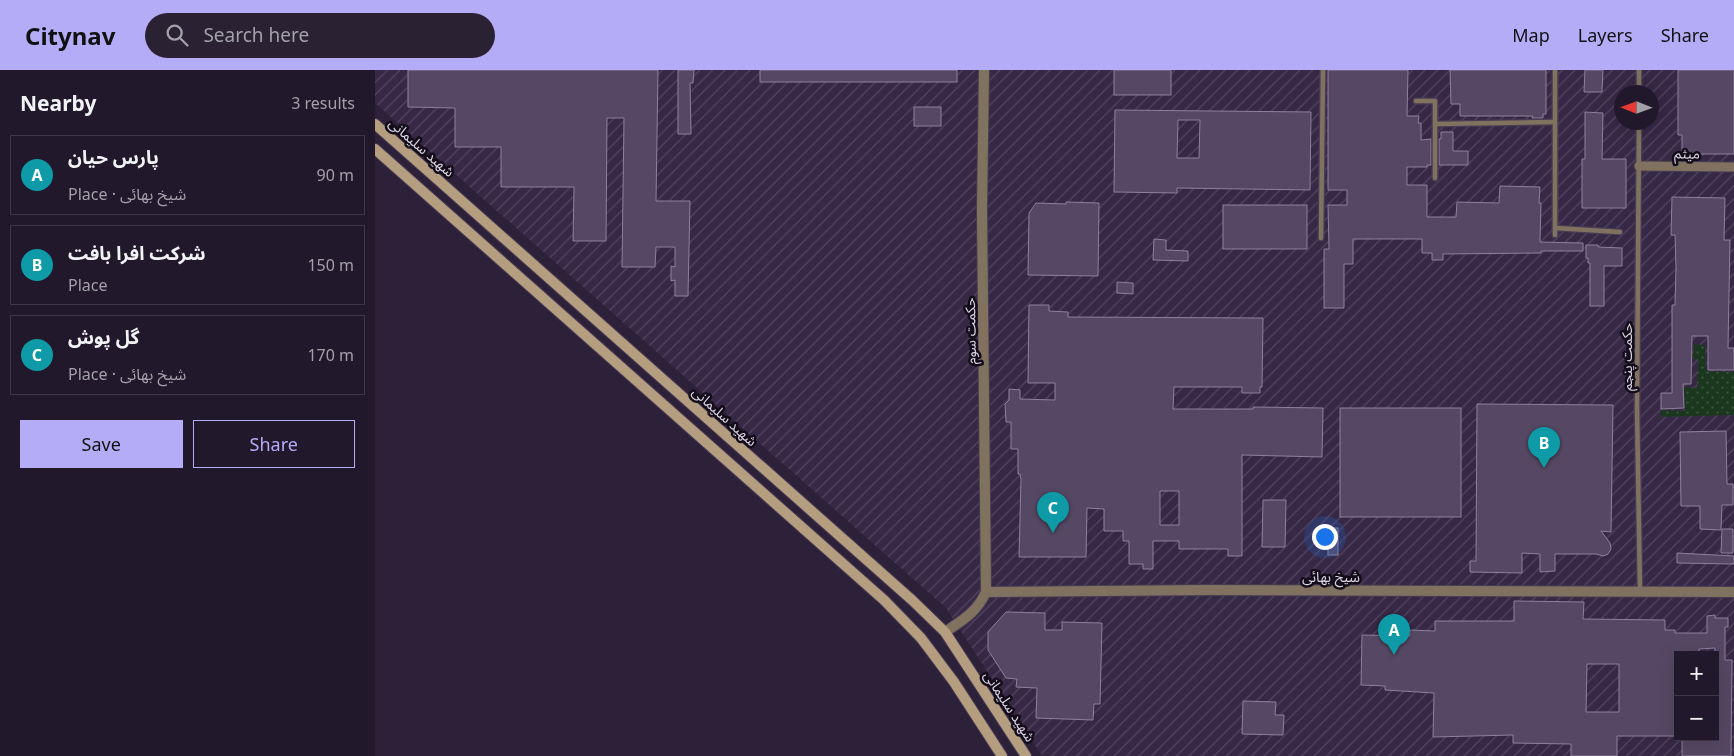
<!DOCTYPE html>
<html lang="en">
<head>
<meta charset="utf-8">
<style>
	body { margin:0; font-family:"Noto Sans","Noto Sans Arabic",sans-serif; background:#2a2133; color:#f1f3f6 }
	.controls { position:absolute; right:15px; bottom:15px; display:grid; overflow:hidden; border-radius:0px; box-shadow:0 5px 20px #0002 }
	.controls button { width:45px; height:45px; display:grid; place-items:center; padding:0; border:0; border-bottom:1px solid #3f3747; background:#22182b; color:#f1f3f6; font:25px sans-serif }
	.compass { position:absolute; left:1239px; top:15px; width:45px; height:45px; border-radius:50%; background:#22182b; box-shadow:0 5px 20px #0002; rotate:271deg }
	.you { position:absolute; left:949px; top:466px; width:18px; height:18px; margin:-12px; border:4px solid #fff; border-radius:50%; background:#1a73e8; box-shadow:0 0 0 8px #1a73e833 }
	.badge { display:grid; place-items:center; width:32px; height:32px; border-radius:50%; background:#b5acf8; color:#fff; font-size:16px; font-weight:700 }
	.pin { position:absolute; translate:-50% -41px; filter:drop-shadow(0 1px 2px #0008) }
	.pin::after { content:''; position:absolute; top:26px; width:18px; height:15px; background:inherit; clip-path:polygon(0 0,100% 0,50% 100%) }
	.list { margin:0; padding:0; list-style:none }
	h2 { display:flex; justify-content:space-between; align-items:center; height:65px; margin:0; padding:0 20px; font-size:21px }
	h2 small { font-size:16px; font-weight:400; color:#a2a0a9 }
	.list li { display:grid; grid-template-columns:32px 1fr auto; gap:15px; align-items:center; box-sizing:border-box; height:80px; margin:0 10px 10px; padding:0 10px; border:1px solid #3f3747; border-radius:0px }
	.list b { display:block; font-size:19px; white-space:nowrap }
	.list p { margin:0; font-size:16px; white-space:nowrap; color:#a2a0a9 }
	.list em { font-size:16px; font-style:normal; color:#a2a0a9 }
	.actions { display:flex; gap:10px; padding:15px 20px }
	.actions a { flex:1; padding:11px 0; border:1px solid #b5acf8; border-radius:0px; text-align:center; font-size:18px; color:#b5acf8 }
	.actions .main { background:#b5acf8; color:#111 }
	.icon { flex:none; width:28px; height:28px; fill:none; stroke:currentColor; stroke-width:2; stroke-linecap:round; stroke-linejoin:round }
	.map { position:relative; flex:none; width:1359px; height:686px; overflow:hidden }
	header { display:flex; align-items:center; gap:30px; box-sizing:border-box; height:70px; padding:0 25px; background:#b5acf8; color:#111 }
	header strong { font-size:24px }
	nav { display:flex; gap:28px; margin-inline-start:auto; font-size:18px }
	.search { width:350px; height:45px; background:#2a2133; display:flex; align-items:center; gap:12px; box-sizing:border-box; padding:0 18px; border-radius:28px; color:#a2a0a9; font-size:19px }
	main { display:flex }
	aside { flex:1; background:#22182b }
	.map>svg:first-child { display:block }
	.industrial { fill:url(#industrial-furrows); fill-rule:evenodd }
	.grass { fill:url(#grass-dots) }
	.building { fill:#564864; stroke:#8f809e; fill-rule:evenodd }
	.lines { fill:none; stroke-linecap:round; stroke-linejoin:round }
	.service-casing { stroke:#493d55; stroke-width:7 }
	.minor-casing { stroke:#493d55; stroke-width:11 }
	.tertiary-casing { stroke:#493d55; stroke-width:12 }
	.secondary-casing { stroke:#493d55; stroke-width:12 }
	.service { stroke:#817260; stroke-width:4.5 }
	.minor { stroke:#817260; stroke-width:9 }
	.tertiary { stroke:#817260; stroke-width:10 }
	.secondary { stroke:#b59d80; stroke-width:10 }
	.labels { text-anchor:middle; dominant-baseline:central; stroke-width:5; stroke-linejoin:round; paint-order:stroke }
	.street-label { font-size:14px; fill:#ded6e7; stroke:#120d18 }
</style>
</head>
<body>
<header>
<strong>Citynav</strong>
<div class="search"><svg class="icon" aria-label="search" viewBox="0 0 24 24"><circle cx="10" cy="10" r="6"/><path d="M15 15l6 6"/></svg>Search here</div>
<nav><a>Map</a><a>Layers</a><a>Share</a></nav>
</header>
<main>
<aside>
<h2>Nearby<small>3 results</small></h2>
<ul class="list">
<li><span class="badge" style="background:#0f9aa8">A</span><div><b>پارس حیان</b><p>Place · شیخ بهائی</p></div><em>90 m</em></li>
<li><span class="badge" style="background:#0f9aa8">B</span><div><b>شرکت افرا بافت</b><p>Place</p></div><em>150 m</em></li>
<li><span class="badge" style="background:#0f9aa8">C</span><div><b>گل پوش</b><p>Place · شیخ بهائی</p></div><em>170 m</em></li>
</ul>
<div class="actions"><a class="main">Save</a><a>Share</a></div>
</aside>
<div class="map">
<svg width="1359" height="686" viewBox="0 0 1359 686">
	<defs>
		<pattern id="industrial-furrows" width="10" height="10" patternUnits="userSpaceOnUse" patternTransform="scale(1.25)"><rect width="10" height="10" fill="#372846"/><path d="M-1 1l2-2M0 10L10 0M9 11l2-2" fill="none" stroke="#544661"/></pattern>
		<pattern id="grass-dots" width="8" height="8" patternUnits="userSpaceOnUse" patternTransform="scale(1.25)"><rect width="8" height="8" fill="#1b381e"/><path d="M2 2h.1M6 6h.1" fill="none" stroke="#3c543f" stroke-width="1.8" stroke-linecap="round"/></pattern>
	</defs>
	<rect width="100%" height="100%" fill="#2d2039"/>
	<!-- industrial -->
	<path class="industrial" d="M0,0H1359V686H667L571,538L0,33ZM1246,22H1276V52H1246ZM1303,585H1340V667H1303Z"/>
	<!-- grass -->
	<polygon class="grass" points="1319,274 1330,275 1331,301 1359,302 1359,345 1286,347 1286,340 1310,341 1309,317 1322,318 1323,289 1318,289"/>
	<!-- building -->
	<g class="building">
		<polygon points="33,0 283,0 281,131 315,131 313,226 300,226 300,210 296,211 296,196 300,197 300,177 281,177 280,197 247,197 249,48 232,48 231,171 198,171 199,117 126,117 126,77 80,77 80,38 33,37"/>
		<polygon points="303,0 319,0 318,13 315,13 316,64 303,64"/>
		<rect x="385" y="0" width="197" height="12"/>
		<rect x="739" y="0" width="57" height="25"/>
		<polygon points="953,0 1033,0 1032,46 1044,46 1043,53 1046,53 1046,70 1056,69 1056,95 1052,95 1052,97 1032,97 1032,115 1052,115 1052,147 1081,147 1082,132 1124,133 1125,116 1165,117 1164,133 1166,133 1165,172 1208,173 1208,181 1166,181 1166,183 1068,184 1068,190 1057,190 1057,183 1047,183 1047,169 978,169 978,194 969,194 969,238 949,238 949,179 954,179 953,135 972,135 972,120 953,120"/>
		<polygon points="1075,0 1171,0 1171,44 1168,44 1168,48 1157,48 1158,46 1085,46 1085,34 1076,34"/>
		<polygon points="1210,0 1228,0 1227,22 1209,22"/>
		<polygon points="1303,0 1359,0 1359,84 1319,84 1319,87 1307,88 1307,65 1303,65"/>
		<rect x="539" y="37" width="27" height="19"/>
		<path d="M740,40L936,42L935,120L802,118V123L739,122ZM803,50H825L824,88H802Z"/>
		<polygon points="1210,42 1228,43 1227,89 1251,89 1251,138 1207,138 1207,89 1210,89"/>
		<polygon points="1066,62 1078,62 1078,81 1093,81 1093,95 1064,95 1064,69 1066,69"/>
		<polygon points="1297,127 1350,128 1349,170 1355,170 1353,278 1359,278 1359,300 1333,300 1333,266 1317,266 1316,314 1308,314 1309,338 1286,339 1286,323 1297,323 1297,235 1300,235 1301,198 1300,165 1296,165"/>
		<polygon points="691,132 724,133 723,206 653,205 654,143 661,133 691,134"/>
		<rect x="848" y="135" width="84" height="44"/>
		<polygon points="779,169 791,170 791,180 813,181 813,191 778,190"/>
		<polygon points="1211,175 1223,175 1223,177 1247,178 1247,196 1229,196 1229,236 1215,236 1215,193 1213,193 1213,188 1211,188"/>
		<polygon points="742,212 758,213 758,224 742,223"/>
		<path d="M654,235H674V241L693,242V247L888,248L887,317H885V323H867V317H799L798,339H878V337L948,338L947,387L867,385V486H853V479H804V471H778V499H768V494H754V471H748V461H729V439L712,438L711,487H644L646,409L645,404H643V379H636V352H631L630,334L634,330V319L645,320V329L680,330V313H653ZM785,421H804V455H785Z"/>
		<polygon points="1102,334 1238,335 1236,462 1226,461 1235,473 1236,479 1233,484 1228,486 1221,484 1180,484 1180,501 1165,502 1165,484 1147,483 1147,503 1095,502 1095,491 1101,491"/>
		<rect x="965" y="338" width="121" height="109"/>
		<polygon points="1351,361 1352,414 1358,414 1358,435 1347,435 1346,460 1325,459 1325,436 1306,436 1305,362"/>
		<polygon points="888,430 911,430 910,477 887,477"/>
		<rect x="953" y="458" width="10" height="27"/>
		<polygon points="1347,459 1358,459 1358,483 1346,483"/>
		<polygon points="1302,483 1359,486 1359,494 1302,493"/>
		<path d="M1139,531L1209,532L1208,549L1290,550V560H1300V563H1332V546L1340,545V548H1353V557H1350V590H1357L1356,686H1307V667H1340V578L1324,579V585H1300V666H1242V686H1196V674L1138,673V665L1058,667L1059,623L1010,620V616L986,615L987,565L1035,566V560L1060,561V551H1139ZM1212,594H1244V642H1211Z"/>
		<polygon points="631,542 670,543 670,560 687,560 687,552 727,553 725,634 719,634 718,650 661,648 662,618 641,617 642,609 631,608 613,580 613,562"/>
		<polygon points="868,631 901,632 900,645 909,645 908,665 867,664"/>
	</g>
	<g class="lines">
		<defs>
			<g id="service">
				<polyline points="1264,22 1264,0"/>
				<polyline points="1041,31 1060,31 1060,108"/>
				<polyline points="1264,52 1262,338 1265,521"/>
				<polyline points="1060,54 1180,52"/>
				<polyline points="1180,158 1245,162"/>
				<polyline points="1180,165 1180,0"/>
				<polyline points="946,168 948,0"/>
			</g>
			<polyline id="minor" points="1264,96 1359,97"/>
			<g id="tertiary">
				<polyline points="611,522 832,520 1359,522"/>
				<path d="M570,562C588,550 602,542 611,522L607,140L609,0"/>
			</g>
			<g id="secondary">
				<polyline points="0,54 537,530 570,562 651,686"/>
				<polyline points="0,79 509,530 546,568 579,612 627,686"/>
			</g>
		</defs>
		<!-- service casing -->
		<use href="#service" class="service-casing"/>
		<!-- minor casing -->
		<use href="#minor" class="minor-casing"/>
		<!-- tertiary casing -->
		<use href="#tertiary" class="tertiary-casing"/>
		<!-- secondary casing -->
		<use href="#secondary" class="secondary-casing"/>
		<!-- service -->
		<use href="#service" class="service"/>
		<!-- minor -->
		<use href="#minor" class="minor"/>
		<!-- tertiary -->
		<use href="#tertiary" class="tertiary"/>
		<!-- secondary -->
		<use href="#secondary" class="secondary"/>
	</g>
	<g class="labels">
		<!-- street labels -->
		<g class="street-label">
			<text transform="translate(47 77) rotate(41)">شهید سلیمانی</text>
			<text transform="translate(1312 83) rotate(1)">میثم</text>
			<text transform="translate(595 261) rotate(-91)">حکمت سوم</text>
			<text transform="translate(1251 287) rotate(-90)">حکمت پنجم</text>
			<text transform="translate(350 346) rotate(42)">شهید سلیمانی</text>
			<text x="956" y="506">شیخ بهائی</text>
			<text transform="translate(635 636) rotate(57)">شهید سلیمانی</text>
		</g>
	</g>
</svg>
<div class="controls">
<button>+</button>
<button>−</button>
</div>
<svg class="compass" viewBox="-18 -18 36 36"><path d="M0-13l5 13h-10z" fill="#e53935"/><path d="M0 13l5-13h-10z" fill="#a2a0a9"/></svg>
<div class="you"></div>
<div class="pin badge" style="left:1019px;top:585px;background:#0f9aa8">A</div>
<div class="pin badge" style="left:1169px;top:398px;background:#0f9aa8">B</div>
<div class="pin badge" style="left:678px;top:463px;background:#0f9aa8">C</div>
</div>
</main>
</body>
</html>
